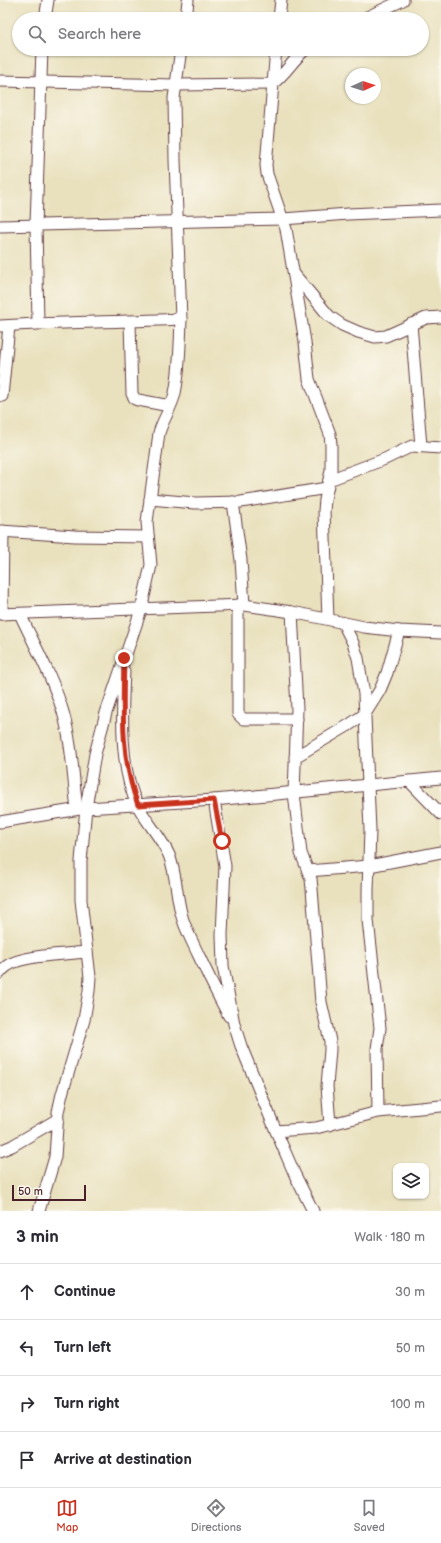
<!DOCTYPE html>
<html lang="en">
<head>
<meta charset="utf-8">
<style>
	body { margin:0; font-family:"Balsamiq Sans",sans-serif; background:#f7f7f7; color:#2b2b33 }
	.controls { position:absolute; right:12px; bottom:12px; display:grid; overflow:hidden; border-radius:8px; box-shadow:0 1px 3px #0004 }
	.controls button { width:36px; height:36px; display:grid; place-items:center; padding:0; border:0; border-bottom:1px solid #e1e1e2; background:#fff; color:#2b2b33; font:20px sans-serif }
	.compass { position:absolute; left:345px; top:68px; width:36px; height:36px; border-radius:50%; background:#fff; box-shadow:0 1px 3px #0004; rotate:87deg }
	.scale { position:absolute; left:12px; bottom:10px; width:74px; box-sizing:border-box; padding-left:4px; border:2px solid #4a1f2b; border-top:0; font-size:11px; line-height:14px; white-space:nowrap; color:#4a1f2b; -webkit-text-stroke:3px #fbf7ec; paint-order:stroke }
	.stop { position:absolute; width:12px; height:12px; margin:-9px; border:3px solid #c8321e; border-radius:50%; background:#fff }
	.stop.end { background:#c8321e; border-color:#fff; box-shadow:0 1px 4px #0008 }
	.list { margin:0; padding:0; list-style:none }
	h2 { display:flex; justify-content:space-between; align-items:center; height:52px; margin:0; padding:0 16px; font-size:17px }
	h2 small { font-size:13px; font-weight:400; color:#7c7c81 }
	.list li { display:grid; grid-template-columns:26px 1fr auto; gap:12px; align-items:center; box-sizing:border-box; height:56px; padding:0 16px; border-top:1px solid #e1e1e2 }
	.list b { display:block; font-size:15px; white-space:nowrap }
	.list em { font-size:13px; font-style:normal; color:#7c7c81 }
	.icon { flex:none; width:22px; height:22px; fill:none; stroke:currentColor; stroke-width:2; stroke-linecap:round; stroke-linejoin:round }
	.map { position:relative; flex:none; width:441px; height:1211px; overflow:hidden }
	.search { position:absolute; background:#fff; box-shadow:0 1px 3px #0004; left:12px; right:12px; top:12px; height:44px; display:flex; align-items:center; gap:10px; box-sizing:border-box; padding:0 14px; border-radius:22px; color:#7c7c81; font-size:15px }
	.sheet { height:276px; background:#fff }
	nav { display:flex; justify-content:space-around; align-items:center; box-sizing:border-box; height:56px; border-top:1px solid #e1e1e2; background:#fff; font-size:11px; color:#7c7c81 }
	nav a { display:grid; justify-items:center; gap:2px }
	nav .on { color:#c8321e }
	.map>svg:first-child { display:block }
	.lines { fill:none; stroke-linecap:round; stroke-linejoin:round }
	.street-casing { stroke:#623c41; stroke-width:13 }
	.street { stroke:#fff; stroke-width:11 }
	.route { stroke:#c8321e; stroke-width:5 }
</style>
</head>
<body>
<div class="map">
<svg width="441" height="1211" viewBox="0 0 441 1211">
	<rect width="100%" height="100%" fill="#fbf7ec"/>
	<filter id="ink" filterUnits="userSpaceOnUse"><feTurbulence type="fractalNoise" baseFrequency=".025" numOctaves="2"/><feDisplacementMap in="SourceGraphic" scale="8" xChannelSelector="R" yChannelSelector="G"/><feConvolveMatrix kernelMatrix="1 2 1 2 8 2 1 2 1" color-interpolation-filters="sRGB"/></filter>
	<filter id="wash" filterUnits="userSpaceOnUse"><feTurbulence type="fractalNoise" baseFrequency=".012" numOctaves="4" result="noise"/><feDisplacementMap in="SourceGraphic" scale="16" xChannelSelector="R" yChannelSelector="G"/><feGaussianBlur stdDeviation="0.9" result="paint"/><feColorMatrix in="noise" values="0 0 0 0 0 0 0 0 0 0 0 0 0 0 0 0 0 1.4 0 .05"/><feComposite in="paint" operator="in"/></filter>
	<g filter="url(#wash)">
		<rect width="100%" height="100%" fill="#e9e1be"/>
	</g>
	<g filter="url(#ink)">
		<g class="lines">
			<defs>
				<g id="street">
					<polyline points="45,19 48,0"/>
					<polyline points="186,19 188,0"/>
					<polyline points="279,19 281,0"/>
					<polyline points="363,19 403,0"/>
					<polyline points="276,49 266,165 267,174 286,229 305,342 309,379 330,434 331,445 331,470 325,500 324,511 328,619"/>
					<path d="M0,81L176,85L272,84C286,74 293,59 306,49"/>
					<polyline points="0,226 283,219 348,214 441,210"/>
					<polyline points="294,274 329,316 342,325 358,332 375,337 386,336 426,318 441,317"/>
					<polyline points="130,322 132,394 135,399 138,400 170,406"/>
					<polyline points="38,323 36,225 42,49"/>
					<polyline points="411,324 421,446"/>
					<path d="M0,326C60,322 121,322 181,319"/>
					<polyline points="2,396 9,326"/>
					<polyline points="329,480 385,459 412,446 441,448"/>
					<polyline points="150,499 195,503 241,502 327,488"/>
					<polyline points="233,502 241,560 244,605"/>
					<polyline points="0,531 75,536 148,537"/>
					<polyline points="238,605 238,714 243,719 297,719"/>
					<polyline points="292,612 297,709 294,793 301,853 311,879 312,889 321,1002 330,1041 330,1050 327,1086 330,1125"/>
					<polyline points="0,614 244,605 292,612 364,627 399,631 441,633"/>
					<polyline points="2,614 3,531"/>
					<path d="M20,614C35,646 53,678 63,712C72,743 73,777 77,809"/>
					<polyline points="343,623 353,643 358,658 364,694 370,830 368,890 368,920 380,1028 377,1049 378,1112"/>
					<path d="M124,671C122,711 119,769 138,806C147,823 161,837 169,855C177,875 176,899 183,920C187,932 193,943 198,954C208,975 218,996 229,1016"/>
					<polyline points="295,757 349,725 365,714 380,690 387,673 399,631"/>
					<polyline points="409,781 441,814"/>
					<polyline points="214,800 225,866 222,935 223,966 234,1024 241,1046 276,1131 295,1175 313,1211"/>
					<polyline points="0,822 86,808 214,800 441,778"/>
					<polyline points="308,871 369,866 441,852"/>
					<path d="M0,973C2,970 4,968 7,966C22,955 68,954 87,952"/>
					<polyline points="276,1131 316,1128 378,1112 441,1106"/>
					<polyline points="0,1151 12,1146 58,1119"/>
					<path d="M39,1211L55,1157L58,1112L62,1094L84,1020L89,991L90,977L81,900V861L86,808L95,754L106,713L141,610L151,565L147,522L159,433C163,419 172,407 175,393C180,369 180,343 181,319L175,160L174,98L181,49"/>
				</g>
			</defs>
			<!-- street casing -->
			<use href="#street" class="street-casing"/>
			<!-- street -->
			<use href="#street" class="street"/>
		</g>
	</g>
	<g class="lines" filter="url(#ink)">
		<!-- route -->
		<path class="route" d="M124,658C123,708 120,757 138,805L214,800L222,841"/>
	</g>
</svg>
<div class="controls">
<button><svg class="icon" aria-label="layers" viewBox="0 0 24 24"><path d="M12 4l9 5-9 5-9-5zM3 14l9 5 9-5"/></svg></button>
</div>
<svg class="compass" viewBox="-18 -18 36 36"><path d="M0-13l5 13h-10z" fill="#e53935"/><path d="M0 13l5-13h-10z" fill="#7c7c81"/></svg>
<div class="scale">50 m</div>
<div class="stop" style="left:222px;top:841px"></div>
<div class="stop end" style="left:124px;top:658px"></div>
<div class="search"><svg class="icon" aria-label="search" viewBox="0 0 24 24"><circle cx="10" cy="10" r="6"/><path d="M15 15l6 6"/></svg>Search here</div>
</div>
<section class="sheet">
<h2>3 min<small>Walk · 180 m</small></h2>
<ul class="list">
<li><svg class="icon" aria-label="ahead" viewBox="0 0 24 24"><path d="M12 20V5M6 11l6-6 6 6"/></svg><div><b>Continue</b></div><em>30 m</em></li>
<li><svg class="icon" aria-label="left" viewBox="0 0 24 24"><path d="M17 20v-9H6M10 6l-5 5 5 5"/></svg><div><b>Turn left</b></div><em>50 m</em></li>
<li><svg class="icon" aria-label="right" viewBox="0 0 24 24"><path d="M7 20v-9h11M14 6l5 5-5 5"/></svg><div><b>Turn right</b></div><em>100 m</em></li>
<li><svg class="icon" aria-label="arrive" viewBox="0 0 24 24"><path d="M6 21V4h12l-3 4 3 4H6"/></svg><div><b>Arrive at destination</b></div></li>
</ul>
</section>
<nav>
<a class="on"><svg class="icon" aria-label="map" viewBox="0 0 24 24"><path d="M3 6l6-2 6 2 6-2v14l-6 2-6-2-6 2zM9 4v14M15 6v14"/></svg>Map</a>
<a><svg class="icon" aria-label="directions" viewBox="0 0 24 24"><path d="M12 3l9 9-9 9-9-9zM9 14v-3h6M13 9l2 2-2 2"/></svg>Directions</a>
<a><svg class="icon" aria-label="saved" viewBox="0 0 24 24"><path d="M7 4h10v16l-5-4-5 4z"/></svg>Saved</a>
</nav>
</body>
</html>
